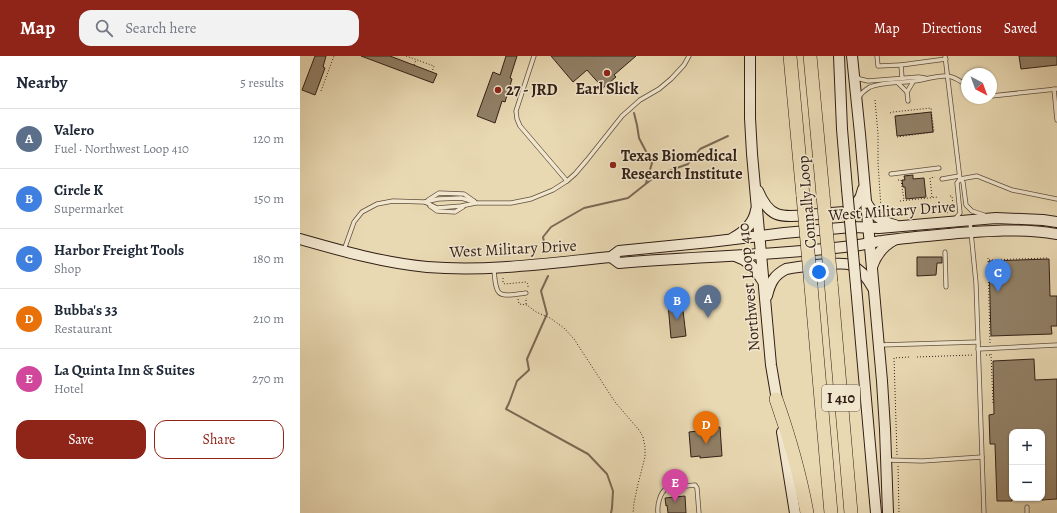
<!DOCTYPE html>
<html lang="en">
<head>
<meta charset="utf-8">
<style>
	body { margin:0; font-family:Alegreya,serif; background:#f2f2f3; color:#1f2937 }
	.controls { position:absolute; right:12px; bottom:12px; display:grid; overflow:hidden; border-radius:8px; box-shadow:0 1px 3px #0004 }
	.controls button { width:36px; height:36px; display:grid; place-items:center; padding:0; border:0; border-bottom:1px solid #e0e1e3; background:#fff; color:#1f2937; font:20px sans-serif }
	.compass { position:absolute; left:661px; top:12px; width:36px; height:36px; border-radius:50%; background:#fff; box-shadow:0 1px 3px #0004; rotate:139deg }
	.you { position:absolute; left:519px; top:216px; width:14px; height:14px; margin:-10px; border:3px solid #fff; border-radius:50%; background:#1a73e8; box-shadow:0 0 0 6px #1a73e833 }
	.badge { display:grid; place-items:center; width:26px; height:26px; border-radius:50%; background:#8f2418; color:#fff; font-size:13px; font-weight:700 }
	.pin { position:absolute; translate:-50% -33px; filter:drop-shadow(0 1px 2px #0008) }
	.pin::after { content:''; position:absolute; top:21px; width:14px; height:12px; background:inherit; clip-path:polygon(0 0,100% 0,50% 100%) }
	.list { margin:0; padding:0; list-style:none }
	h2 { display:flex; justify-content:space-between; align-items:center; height:52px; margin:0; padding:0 16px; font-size:17px }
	h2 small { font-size:13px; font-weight:400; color:#747a83 }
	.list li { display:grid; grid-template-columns:26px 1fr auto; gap:12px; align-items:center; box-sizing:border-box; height:60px; padding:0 16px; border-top:1px solid #e0e1e3 }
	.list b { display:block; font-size:15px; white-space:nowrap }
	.list p { margin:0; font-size:13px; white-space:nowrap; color:#747a83 }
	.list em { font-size:13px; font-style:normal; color:#747a83 }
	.actions { display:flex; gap:8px; padding:12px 16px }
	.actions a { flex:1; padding:9px 0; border:1px solid #8f2418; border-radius:12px; text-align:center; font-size:14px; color:#8f2418 }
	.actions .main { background:#8f2418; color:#fff }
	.icon { flex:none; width:22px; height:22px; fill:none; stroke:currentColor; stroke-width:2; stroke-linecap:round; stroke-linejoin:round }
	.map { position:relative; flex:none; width:757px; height:457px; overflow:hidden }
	header { display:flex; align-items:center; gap:24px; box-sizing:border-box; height:56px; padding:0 20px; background:#8f2418; color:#fff }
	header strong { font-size:19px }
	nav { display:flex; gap:22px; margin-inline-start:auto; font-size:14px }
	.search { width:280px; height:36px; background:#f2f2f3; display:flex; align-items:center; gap:10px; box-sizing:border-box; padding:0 14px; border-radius:12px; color:#747a83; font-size:15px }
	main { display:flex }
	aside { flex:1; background:#fff }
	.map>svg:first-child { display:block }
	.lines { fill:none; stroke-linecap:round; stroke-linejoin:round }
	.stream { stroke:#7a6953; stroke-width:2 }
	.building { fill:#918067; stroke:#311f15 }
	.service-casing { stroke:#5f4e3c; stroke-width:5 }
	.secondary-casing { stroke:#311f15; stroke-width:12 }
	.motorway-casing { stroke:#311f15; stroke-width:14 }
	.path { stroke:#311f15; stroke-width:1; stroke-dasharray:1 2; stroke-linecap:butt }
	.service { stroke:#f1e6ce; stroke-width:3.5 }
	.secondary { stroke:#f1e6ce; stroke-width:10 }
	.motorway { stroke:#e9d9b3; stroke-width:13 }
	.secondary-bridge-casing { stroke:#311f15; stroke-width:12; stroke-linecap:butt }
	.motorway-bridge-casing { stroke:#311f15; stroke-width:14; stroke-linecap:butt }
	.secondary-bridge { stroke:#f1e6ce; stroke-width:10 }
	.motorway-bridge { stroke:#e9d9b3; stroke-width:13 }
	.poi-dot { fill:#8f2418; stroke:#f1e6ce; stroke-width:1.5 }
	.labels { text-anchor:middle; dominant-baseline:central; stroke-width:3; stroke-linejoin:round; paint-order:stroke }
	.shield { fill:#f1e6ce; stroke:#6b5b4c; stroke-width:1 }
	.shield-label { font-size:15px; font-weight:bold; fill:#311f15 }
	.poi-label { font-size:16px; font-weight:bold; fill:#311f15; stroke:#f1e6ce; text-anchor:start }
	.street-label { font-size:16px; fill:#311f15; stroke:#f1e6ce }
</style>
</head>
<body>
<header>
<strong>Map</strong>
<div class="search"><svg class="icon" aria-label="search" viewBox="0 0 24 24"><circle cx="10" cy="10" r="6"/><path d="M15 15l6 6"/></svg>Search here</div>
<nav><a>Map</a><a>Directions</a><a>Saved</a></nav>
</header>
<main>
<aside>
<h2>Nearby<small>5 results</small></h2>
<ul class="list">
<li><span class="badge" style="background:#5c6f8a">A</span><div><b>Valero</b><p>Fuel · Northwest Loop 410</p></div><em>120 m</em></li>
<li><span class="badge" style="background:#3f7fe0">B</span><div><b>Circle K</b><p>Supermarket</p></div><em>150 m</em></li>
<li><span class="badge" style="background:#3f7fe0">C</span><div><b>Harbor Freight Tools</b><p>Shop</p></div><em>180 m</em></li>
<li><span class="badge" style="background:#e8710a">D</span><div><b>Bubba's 33</b><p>Restaurant</p></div><em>210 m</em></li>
<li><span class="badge" style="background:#d1479c">E</span><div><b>La Quinta Inn &amp; Suites</b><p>Hotel</p></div><em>270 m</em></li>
</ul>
<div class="actions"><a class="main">Save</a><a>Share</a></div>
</aside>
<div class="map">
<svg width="757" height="457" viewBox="0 0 757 457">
	<rect width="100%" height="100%" fill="#e9d9b3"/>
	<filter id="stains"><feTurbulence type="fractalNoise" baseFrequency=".005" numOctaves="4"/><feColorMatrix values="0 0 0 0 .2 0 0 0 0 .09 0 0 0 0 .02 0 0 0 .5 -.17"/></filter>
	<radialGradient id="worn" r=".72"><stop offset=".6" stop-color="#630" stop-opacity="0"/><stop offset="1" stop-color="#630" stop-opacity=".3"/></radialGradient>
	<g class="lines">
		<!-- stream -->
		<g class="stream">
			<polyline points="334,57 337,69 339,82 352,107 346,127"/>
			<polyline points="245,191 243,181 251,171 284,152 328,142 357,119 388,108 400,93 428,80"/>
			<polyline points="248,220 241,235 247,258 227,303 229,314 217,325 209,347 206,353 288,398 307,418 313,435 312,452 311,457"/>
		</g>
	</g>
	<!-- building -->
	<g class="building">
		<polygon points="15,0 26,0 23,11 25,12 15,39 2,34"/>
		<polygon points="61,0 90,0 137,18 133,27"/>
		<polygon points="206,0 217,0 210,22 212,23 205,46 202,45 195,67 177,60 193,16 200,19"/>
		<polygon points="251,0 336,0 314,19 316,21 303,32 287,14 273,26"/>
		<polygon points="719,0 757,0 757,9 721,13"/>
		<polygon points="631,56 633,76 597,80 595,60"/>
		<polygon points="613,119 613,123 624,122 626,141 606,143 605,131 603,131 602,124 605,124 604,120"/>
		<polygon points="617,201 642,201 642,207 637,207 636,219 617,220"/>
		<polygon points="749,203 750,240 757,240 757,270 751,270 752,278 691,280 689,205"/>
		<polygon points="382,246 386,280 371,282 368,248"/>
		<polygon points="734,303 735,324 757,323 757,443 742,444 742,376 712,376 712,445 697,445 695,388 690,388 689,359 694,358 693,305"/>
		<polygon points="420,371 422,400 400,402 400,400 391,401 389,376 398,375 398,373"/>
		<polygon points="385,440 386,457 368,457 367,449 366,450 365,442"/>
	</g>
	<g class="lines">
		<defs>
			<g id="service">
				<polyline points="234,0 216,55 217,63 220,70 267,125"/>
				<polyline points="577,0 578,10 601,9"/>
				<polyline points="645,0 660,123 663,126 666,149 672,155 684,159"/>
				<polyline points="557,21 560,23 568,25 619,21 625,22"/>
				<polyline points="602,22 601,9 646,3"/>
				<polyline points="598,27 607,36 608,45"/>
				<polyline points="754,33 757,64"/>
				<polyline points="607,36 613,26"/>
				<polyline points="691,40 757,33"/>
				<path d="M559,41C562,36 565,34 570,31C584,26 599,27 614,25C625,24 636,19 647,20C654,20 661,26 667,29"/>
				<polyline points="591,118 639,112"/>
				<polyline points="642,123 659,120"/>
				<polyline points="660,123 677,120 712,134 757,143"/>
				<polyline points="128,144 139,137 164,138 174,145"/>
				<polyline points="125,146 137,152 161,150 176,147 211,147 231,143 253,134 267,125 275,118 287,104 322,60 340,44 359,33 371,23 384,9 389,0"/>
				<polyline points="130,150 137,155 155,156 163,151"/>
				<polyline points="655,163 660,157 657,127 660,123"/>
				<polyline points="670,166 676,227 684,457"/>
				<polyline points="44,194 54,166 62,156 77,148 93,145 125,146 138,143 161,142 175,146"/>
				<polyline points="645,196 646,231"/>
				<path d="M194,213C196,244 199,240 226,237"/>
				<polyline points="580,289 678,286"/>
				<polyline points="678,293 757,289"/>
				<polyline points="587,404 622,405 682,401"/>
				<polyline points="727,451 727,457"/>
				<path d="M358,457C357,449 360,436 367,432L395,429L397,432L399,457"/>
			</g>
			<g id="secondary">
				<polyline points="450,0 450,62 452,98 471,309 478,350"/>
				<polyline points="539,0 542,73 547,133"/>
				<polyline points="552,0 560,78 582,325 585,373 588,457"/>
				<path d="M458,135C469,161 480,162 506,159C519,158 531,157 544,156C555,152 561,144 563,133"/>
				<path d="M566,146C572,157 581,166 595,169"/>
				<path d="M433,182C444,176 454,167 456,154"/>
				<path d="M0,183C42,195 84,207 127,211C189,216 250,207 311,201L319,195L410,186L484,177L552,171L579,172L696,162L743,164L757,166"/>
				<path d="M435,200C448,204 456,213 462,224"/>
				<path d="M311,201L319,207C397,200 475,200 552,190C562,189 572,186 582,185C604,182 626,180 648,178C685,175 721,172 757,178"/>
				<path d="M572,211C576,199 583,190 594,184"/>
				<polyline points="556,230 576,457"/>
				<path d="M467,240C470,227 474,219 486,213C496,211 543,205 551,209C560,213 568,223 573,232"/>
				<polyline points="482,376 495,457"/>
			</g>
			<g id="motorway">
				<polyline points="490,0 503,140"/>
				<polyline points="510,0 523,139"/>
				<polyline points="531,226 551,457"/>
				<polyline points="511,230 531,457"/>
				<path d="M476,343C489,380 500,418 507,457"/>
			</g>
		</defs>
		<!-- service casing -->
		<use href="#service" class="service-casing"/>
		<!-- secondary casing -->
		<use href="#secondary" class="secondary-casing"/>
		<!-- motorway casing -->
		<use href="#motorway" class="motorway-casing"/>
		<!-- path -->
		<g class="path">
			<polyline points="106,0 134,10 132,16"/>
			<polyline points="96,3 97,0"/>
			<polyline points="114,9 116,4"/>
			<polyline points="21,35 34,0"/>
			<polyline points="575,44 578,78 578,107 581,152"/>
			<polyline points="590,57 593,56 631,52 634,76 597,81"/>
			<polyline points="598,124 601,124 604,144"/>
			<polyline points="632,141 630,122 635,121"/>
			<polyline points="600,145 638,141"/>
			<polyline points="644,157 654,156 652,140 649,140"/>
			<polyline points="688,202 690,287"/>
			<polyline points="689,204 748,202"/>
			<polyline points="203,222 203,227 205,228 226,226 228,228 228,232"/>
			<polyline points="218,243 219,248 227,249 236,256 250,262 264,272 274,283 315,346 339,374 343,381 345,391 345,401 338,428 334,447 333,457"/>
			<polyline points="226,248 226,243 227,242"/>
			<polyline points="691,298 693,348"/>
			<polyline points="686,299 690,299"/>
			<polyline points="617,301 673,299"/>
			<polyline points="597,399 594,302 609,301"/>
			<polyline points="598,410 599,457"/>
		</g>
		<!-- service -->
		<use href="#service" class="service"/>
		<!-- secondary -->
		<use href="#secondary" class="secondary"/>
		<!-- motorway -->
		<use href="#motorway" class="motorway"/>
		<defs>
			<polyline id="secondary-bridge" points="547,133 556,230"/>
			<g id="motorway-bridge">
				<polyline points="523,139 531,226"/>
				<polyline points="503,140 511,230"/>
			</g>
		</defs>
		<!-- secondary-bridge casing -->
		<use href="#secondary-bridge" class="secondary-bridge-casing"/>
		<!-- motorway-bridge casing -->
		<use href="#motorway-bridge" class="motorway-bridge-casing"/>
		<!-- secondary-bridge -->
		<use href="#secondary-bridge" class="secondary-bridge"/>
		<!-- motorway-bridge -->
		<use href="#motorway-bridge" class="motorway-bridge"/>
	</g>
	<!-- markers -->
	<g class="poi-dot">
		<circle cx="307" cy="17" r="4"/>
		<circle cx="198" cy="34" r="4"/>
		<circle cx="313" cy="109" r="4"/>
	</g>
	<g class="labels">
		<!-- shield labels -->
		<rect class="shield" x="522" y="329" width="38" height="26" rx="3"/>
		<g class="shield-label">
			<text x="541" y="342">I 410</text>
		</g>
		<!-- poi labels -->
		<g class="poi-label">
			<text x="307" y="33" text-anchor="middle">Earl Slick</text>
			<text x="206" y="34">27 - JRD</text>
			<text x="321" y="100">Texas Biomedical<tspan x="321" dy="18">Research Institute</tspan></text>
		</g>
		<!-- street labels -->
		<g class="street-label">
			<text transform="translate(507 146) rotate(-95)">Connally Loop</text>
			<text transform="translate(592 155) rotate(-4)">West Military Drive</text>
			<text transform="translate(213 193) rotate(-3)">West Military Drive</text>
			<text transform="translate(449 231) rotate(-95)">Northwest Loop 410</text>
		</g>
	</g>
	<rect width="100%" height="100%" filter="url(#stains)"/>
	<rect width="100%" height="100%" fill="url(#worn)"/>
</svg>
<div class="controls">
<button>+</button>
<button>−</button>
</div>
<svg class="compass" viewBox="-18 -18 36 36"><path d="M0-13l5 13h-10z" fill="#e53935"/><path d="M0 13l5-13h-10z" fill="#747a83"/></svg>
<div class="you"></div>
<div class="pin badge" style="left:408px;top:262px;background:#5c6f8a">A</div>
<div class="pin badge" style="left:377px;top:264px;background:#3f7fe0">B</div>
<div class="pin badge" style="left:698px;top:236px;background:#3f7fe0">C</div>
<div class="pin badge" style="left:406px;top:388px;background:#e8710a">D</div>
<div class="pin badge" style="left:375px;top:446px;background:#d1479c">E</div>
</div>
</main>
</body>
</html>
